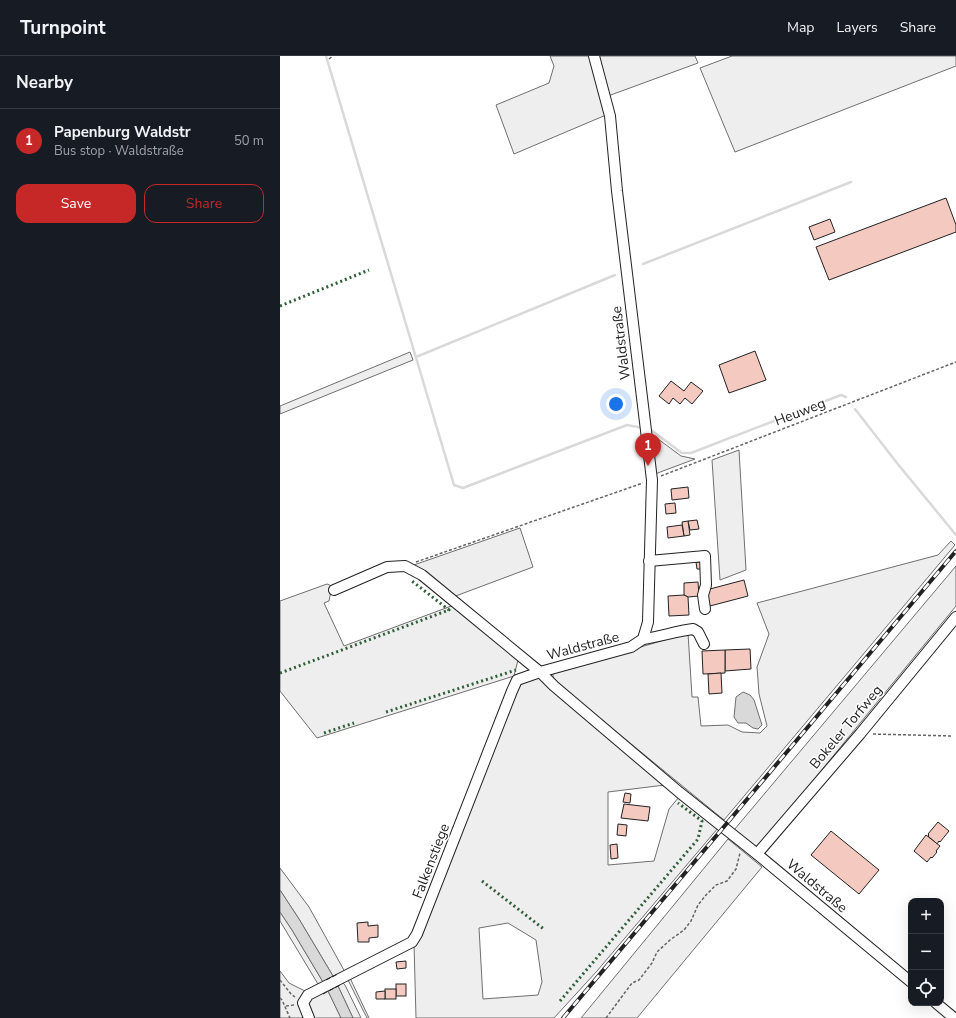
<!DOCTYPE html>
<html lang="en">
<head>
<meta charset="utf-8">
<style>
	body { margin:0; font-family:"Nunito Sans",sans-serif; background:#242831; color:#f1f3f6 }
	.controls { position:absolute; right:12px; bottom:12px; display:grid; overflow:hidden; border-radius:8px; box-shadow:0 4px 16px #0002 }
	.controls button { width:36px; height:36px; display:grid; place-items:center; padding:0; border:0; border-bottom:1px solid #363941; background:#171b24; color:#f1f3f6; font:20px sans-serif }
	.you { position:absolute; left:336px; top:348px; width:14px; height:14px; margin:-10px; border:3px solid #fff; border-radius:50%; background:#1a73e8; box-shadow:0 0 0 6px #1a73e833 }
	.badge { display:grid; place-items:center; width:26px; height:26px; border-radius:50%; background:#c62828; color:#fff; font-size:13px; font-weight:700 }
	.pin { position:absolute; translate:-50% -33px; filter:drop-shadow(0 1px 2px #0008) }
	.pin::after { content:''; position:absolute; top:21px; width:14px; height:12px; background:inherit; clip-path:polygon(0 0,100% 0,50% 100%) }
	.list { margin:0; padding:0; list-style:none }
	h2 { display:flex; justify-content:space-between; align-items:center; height:52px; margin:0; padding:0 16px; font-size:17px }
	h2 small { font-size:13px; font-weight:400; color:#9ea1a6 }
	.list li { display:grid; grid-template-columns:26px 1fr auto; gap:12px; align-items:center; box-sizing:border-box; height:64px; padding:0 16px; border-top:1px solid #363941 }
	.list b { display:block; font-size:15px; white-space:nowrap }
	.list p { margin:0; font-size:13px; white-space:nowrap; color:#9ea1a6 }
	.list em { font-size:13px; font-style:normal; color:#9ea1a6 }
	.actions { display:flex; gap:8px; padding:12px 16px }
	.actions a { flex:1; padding:9px 0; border:1px solid #c62828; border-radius:12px; text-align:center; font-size:14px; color:#c62828 }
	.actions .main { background:#c62828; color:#fff }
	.icon { flex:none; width:22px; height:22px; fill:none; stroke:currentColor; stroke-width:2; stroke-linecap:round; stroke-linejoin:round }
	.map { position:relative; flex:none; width:676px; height:962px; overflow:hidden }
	header { display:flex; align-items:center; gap:24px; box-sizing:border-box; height:56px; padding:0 20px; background:#171b24; border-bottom:1px solid #363941 }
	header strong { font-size:19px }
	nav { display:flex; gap:22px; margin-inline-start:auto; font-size:14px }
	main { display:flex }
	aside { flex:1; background:#171b24 }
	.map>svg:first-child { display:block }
	.green { fill:#eee; stroke:#6f6f6f; fill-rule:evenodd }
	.water { fill:#d9d9d9; stroke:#6f6f6f }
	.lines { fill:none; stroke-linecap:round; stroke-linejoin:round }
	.stream { stroke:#d9d9d9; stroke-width:2.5 }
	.building { fill:#f3c9c0; stroke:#222 }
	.minor-casing { stroke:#222; stroke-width:12 }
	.path { stroke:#646464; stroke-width:1.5; stroke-dasharray:3 2; stroke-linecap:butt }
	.minor { stroke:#fff; stroke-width:10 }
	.rail-casing { stroke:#222; stroke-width:4 }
	.rail { stroke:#fff; stroke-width:2.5; stroke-dasharray:8; stroke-linecap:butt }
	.hedge { stroke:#2f5e38; stroke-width:3; stroke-dasharray:2 3; stroke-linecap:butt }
	.fence { stroke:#222; stroke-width:1; stroke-dasharray:5 2; stroke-linecap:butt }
	.labels { text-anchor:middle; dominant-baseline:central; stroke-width:3; stroke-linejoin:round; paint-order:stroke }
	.street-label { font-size:14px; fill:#222; stroke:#fff }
</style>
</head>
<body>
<header>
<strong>Turnpoint</strong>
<nav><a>Map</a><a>Layers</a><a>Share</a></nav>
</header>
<main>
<aside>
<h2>Nearby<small></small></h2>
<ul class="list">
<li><span class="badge">1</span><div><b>Papenburg Waldstr</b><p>Bus stop · Waldstraße</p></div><em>50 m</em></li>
</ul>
<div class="actions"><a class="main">Save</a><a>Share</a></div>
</aside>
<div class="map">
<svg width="676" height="962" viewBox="0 0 676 962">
	<rect width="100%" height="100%" fill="#fff"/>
	<!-- green -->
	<g class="green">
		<polygon points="270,0 310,0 326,59 234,98 216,49 269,27 274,10"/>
		<polygon points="318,0 415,0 418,7 328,40"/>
		<polygon points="452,0 676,0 676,10 455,96 420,12"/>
		<polygon points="130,296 133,304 0,358 0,350"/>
		<polygon points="370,377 401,400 415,403 375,418"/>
		<polygon points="459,394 466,514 440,524 432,404"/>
		<polygon points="240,472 253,511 173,541 131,510"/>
		<polygon points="671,485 675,489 444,764 273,624 273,617 408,577 412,641 418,641 421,670 448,669 462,676 480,677 487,670 479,638 477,611 489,578 477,547 658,499"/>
		<polygon points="676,510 676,550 477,793 454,774"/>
		<polygon points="47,528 52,530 49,545 44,547 64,590 174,549 238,604 234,620 37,682 0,635 0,545"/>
		<path d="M260,621L385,729L328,736V809L374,805L389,753L399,741L438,772L317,915L274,962H136L134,888L240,626ZM228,867L256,884L262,926L258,939L203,943L199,872Z"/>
		<polygon points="448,783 482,811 357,962 301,962"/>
		<polygon points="0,812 29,851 65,916 62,926 65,929 81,962 73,962 58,930 48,935 61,962 0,962 0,915 9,927 25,935 38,928 0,865 0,856 12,874 43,926 53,920 19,863 0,834"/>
		<polygon points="70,922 89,962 87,962 68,924"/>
	</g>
	<!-- water -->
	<g class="water">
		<polygon points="463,636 470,639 474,644 482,669 478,673 473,672 466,667 458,667 454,661 456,641"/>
		<polygon points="0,834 19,863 53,920 43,926 12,874 0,856"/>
		<polygon points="58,930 73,962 61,962 48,935"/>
	</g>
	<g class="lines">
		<!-- stream -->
		<g class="stream">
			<polyline points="46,0 174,429 183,432 347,369 363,372"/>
			<polyline points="363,208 571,126"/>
			<polyline points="136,301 335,219"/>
			<polyline points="575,353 617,407 676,479"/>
			<polyline points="368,373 371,374 402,397 411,397 561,339 566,341"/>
		</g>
	</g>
	<!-- building -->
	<g class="building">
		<polygon points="666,142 676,169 676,176 549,224 536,191"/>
		<polygon points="550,163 555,176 534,184 529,171"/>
		<polygon points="475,295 486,324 449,337 439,309"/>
		<polygon points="391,325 404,335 411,326 423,335 412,348 405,342 400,348 393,342 389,348 379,340"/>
		<polygon points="408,431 409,442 392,444 391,433"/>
		<polygon points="395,447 396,457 386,458 385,448"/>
		<polygon points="417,464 419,473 410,474 408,465"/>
		<polygon points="408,465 410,479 404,480 402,466"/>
		<polygon points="402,469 404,480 388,482 387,471"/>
		<polygon points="421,505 422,513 417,513 416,506"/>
		<polygon points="464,524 468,540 430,550 426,534"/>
		<polygon points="418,526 419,540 408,541 404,539 404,527"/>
		<polygon points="404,539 408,541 409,559 389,560 388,540"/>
		<polygon points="470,593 471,613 445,615 445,594"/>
		<polygon points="445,594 445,617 423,618 422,595"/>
		<polygon points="441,617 442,637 429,638 428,618"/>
		<polygon points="345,737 351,738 350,747 343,746"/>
		<polygon points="344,748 370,751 368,765 341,762"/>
		<polygon points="658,766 669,775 660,786 659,785 657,788 648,780 649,779 648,778"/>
		<polygon points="338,768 347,769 346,780 337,779"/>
		<polygon points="551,775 599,814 579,838 531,799"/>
		<polygon points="646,779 660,790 656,795 657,796 652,802 651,801 647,806 634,795"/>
		<polygon points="337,788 338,802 331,803 330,789"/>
		<polygon points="88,866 88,870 98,869 98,881 89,882 89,886 78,886 77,867"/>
		<polygon points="126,905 126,912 117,913 116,906"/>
		<rect x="116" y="928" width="10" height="12"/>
		<rect x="105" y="933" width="11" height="10"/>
		<polygon points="105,935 105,943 96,943 96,936"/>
	</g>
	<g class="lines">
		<defs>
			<g id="minor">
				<polyline points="369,505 425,500 426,529 423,539 425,553"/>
				<polyline points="54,534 107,511 125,510 142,519 260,616 274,630 399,736 477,798 631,926"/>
				<path d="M363,583C380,581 396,575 413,573L418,576L424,588"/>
				<polyline points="477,798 580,678 676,561"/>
				<polyline points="656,947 674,962"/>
				<polyline points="29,962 23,947 28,939 132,886 137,878 232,635 237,624 260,616 351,591 363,583 368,566 372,424 337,135 330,60 314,0"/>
			</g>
		</defs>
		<!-- minor casing -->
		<use href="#minor" class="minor-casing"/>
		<!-- path -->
		<g class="path">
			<polyline points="49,3 53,0"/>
			<polyline points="381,420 676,306"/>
			<polyline points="136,506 363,427"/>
			<polyline points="593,678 671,680"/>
			<polyline points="0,924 11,938 15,941"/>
			<polyline points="0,942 2,944 10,962"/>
			<polyline points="6,950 14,949"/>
			<polyline points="326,962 352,927 359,924 372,907 377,896 390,884 404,874 411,865 418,849 426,839 436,829 447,825 456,813 460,797"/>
		</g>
		<!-- minor -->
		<use href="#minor" class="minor"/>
		<defs>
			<polyline id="rail" points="283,962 676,495"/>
		</defs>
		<!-- rail casing -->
		<use href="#rail" class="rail-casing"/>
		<!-- rail -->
		<use href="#rail" class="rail"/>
		<!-- hedge -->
		<g class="hedge">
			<polyline points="0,250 89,214"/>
			<polyline points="0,617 169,554 132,525"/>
			<polyline points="106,656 236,614"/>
			<polyline points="44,677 74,667"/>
			<polyline points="202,825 265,874"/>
			<polyline points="280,945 418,783 422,765 398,747"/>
		</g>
		<!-- fence -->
		<g class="fence">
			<polyline points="46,924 58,918"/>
			<polyline points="43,938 60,929"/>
		</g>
	</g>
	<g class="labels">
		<!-- street labels -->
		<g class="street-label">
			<text transform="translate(341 287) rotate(-97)">Waldstraße</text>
			<text transform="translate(520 356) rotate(-21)">Heuweg</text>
			<text transform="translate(303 590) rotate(-15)">Waldstraße</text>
			<text transform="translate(566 671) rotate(-50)">Bokeler Torfweg</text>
			<text transform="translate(151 805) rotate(-69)">Falkenstiege</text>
			<text transform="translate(537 830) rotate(40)">Waldstraße</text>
		</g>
	</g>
</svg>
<div class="controls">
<button>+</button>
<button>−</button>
<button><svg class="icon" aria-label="locate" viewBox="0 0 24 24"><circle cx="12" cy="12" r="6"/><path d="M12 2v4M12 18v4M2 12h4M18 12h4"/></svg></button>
</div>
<div class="you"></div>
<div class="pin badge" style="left:368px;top:410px">1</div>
</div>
</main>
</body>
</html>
